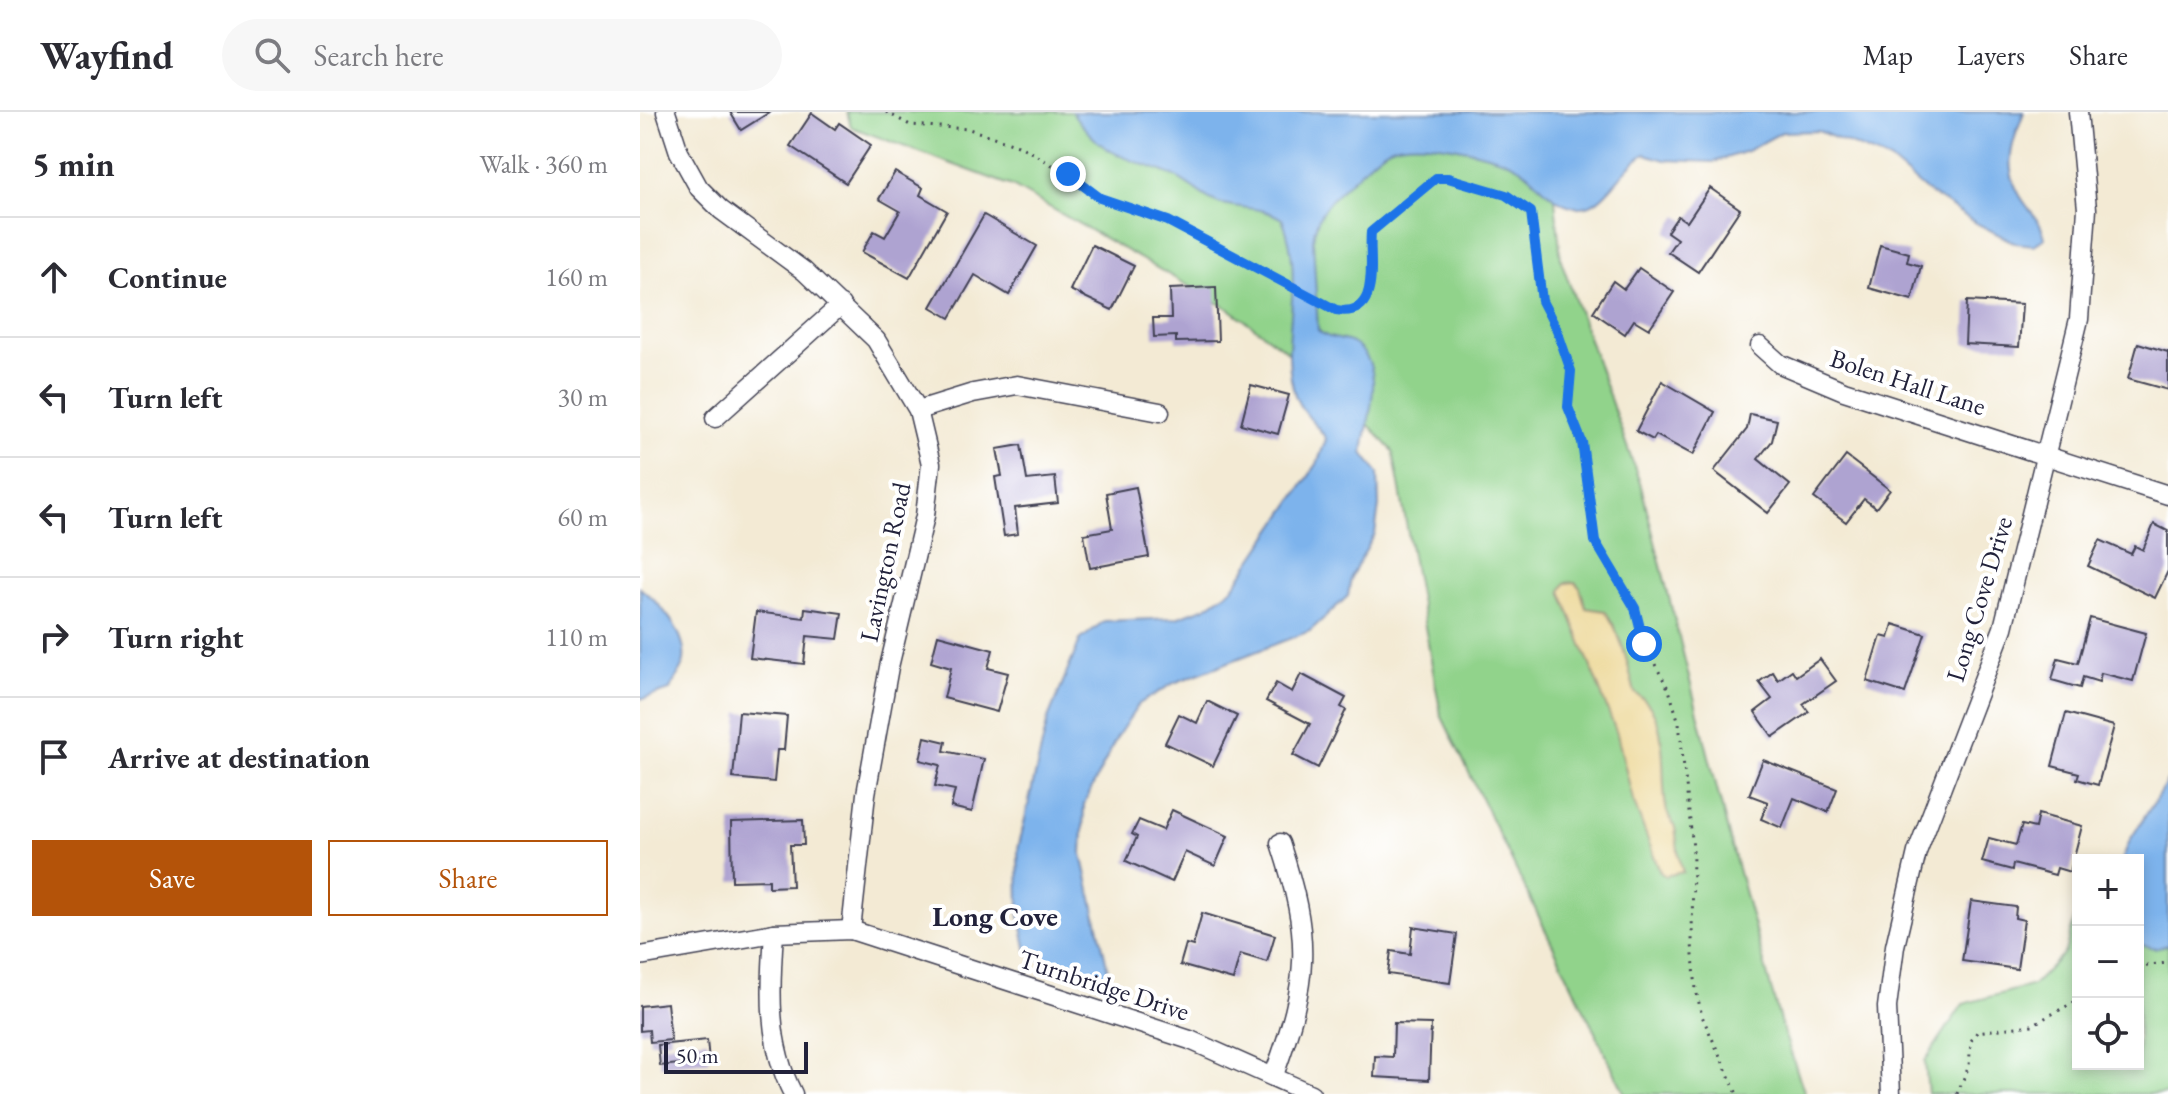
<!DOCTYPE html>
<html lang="en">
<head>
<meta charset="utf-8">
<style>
	body { margin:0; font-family:"EB Garamond",serif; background:#f7f7f7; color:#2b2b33 }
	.controls { position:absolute; right:24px; bottom:24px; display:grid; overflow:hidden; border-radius:0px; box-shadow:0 4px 12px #0003 }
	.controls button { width:72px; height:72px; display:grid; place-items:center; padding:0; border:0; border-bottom:2px solid #e1e1e2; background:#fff; color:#2b2b33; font:40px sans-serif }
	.scale { position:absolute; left:24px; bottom:20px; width:144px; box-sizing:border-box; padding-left:8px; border:4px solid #22223b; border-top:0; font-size:22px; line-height:28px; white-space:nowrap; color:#22223b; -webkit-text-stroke:6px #fff; paint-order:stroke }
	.stop { position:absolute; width:24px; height:24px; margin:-18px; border:6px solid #1a73e8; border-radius:50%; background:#fff }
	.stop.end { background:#1a73e8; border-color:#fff; box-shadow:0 2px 8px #0008 }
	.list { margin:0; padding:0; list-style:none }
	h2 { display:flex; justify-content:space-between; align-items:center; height:104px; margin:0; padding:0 32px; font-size:34px }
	h2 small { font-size:26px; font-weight:400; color:#7c7c81 }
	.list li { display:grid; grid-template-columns:52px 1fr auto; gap:24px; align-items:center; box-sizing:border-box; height:120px; padding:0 32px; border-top:2px solid #e1e1e2 }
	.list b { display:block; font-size:30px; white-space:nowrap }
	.list em { font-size:26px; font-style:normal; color:#7c7c81 }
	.actions { display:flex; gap:16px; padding:24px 32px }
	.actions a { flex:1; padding:18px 0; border:2px solid #b45309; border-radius:0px; text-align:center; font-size:28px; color:#b45309 }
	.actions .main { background:#b45309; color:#fff }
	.icon { flex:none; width:44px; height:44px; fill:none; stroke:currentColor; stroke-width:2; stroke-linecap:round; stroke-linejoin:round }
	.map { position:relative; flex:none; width:1528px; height:982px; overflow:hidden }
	header { display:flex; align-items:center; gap:48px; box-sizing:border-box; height:112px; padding:0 40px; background:#fff; border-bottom:2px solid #e1e1e2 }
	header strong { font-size:38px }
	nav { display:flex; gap:44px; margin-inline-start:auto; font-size:28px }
	.search { width:560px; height:72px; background:#f7f7f7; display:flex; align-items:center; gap:20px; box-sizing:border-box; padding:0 28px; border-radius:44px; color:#7c7c81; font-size:30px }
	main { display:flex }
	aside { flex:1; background:#fff }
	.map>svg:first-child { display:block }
	.green { fill:#91d38b; stroke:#5a7a63; stroke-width:2 }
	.sand { fill:#eeda9e; stroke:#887e6c; stroke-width:2 }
	.water { fill:#7db3ec; stroke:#506a94; stroke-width:2 }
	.building { fill:#aea3d1 }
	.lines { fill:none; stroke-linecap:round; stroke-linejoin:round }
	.street-casing { stroke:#414052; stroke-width:21 }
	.path { stroke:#414052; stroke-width:3; stroke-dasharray:2 6; stroke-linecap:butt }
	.street { stroke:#fff; stroke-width:18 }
	.route { stroke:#1a73e8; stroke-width:10 }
	.labels { text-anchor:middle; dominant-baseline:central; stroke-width:8; stroke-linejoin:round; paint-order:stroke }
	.street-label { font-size:26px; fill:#22223b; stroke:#fff }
	.neighbourhood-label { font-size:28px; font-weight:bold; fill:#22223b; stroke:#fff }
</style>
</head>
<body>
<header>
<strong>Wayfind</strong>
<div class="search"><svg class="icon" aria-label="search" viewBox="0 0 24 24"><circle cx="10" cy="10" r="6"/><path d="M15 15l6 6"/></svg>Search here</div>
<nav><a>Map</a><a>Layers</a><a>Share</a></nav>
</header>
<main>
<aside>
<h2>5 min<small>Walk · 360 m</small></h2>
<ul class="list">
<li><svg class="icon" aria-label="ahead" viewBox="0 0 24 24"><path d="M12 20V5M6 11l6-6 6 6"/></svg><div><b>Continue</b></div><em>160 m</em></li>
<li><svg class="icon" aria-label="left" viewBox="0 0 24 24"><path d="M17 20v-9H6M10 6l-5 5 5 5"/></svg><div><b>Turn left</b></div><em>30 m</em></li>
<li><svg class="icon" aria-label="left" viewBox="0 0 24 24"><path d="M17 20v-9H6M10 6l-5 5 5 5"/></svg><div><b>Turn left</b></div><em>60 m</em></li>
<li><svg class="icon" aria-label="right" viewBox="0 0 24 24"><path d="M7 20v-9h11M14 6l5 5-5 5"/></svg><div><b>Turn right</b></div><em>110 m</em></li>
<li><svg class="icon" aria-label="arrive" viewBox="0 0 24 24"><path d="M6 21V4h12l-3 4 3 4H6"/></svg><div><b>Arrive at destination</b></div></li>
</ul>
<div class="actions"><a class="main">Save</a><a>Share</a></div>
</aside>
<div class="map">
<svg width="1528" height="982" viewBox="0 0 1528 982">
	<rect width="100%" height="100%" fill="#fff"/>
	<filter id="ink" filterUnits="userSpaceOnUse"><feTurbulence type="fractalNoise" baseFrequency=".0125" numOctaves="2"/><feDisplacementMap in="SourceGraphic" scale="16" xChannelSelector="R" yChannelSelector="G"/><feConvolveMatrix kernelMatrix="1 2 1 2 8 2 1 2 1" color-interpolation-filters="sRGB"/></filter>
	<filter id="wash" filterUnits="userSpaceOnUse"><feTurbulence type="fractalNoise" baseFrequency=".006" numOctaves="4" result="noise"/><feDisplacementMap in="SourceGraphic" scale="32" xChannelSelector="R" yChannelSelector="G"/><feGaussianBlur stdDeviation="1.8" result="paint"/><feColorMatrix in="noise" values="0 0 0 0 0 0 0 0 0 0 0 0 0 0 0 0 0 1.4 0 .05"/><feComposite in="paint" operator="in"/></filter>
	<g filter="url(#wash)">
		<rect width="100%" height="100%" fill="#f3ead4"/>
		<!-- green -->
		<g class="green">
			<polygon points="207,0 631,0 910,37 921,148 1001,374 1089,724 1140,909 1165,982 985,982 801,603 753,339 691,272 591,198 372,74 211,15"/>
			<polygon points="1498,766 1528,766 1528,982 1288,982 1285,949 1323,892 1393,873 1425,840 1438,794 1438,952 1498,952"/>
		</g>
		<!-- sand -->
		<path class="sand" d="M935,470L940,476L946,496L965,499C982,522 988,554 995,581C1034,604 1018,663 1027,700C1029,706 1034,710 1035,716C1038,732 1037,744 1043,760L1025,764L1020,760L993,688L977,622L921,479L925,471Z"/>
		<!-- water -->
		<g class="water">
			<path d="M432,0H1384C1370,37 1361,60 1387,94C1395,106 1402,112 1405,126L1394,133L1375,131L1336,111L1285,78L1250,48L1178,19L1142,20L1107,39L1074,50L1025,48L1005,42C984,54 967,89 947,94C919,101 899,69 880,56C855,40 776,24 749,36C737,42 726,55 716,64C695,83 676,98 673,128L678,218C687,228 700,225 712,231C750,253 726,307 723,341L738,361L739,394L735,422L711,465L708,484L670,519L534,571L499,592L477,625L444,692L442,742L470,867L460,873L416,858L387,840L379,800L378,737L408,607L440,528L464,509L536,506L566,495L593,476L677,352L686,327C678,313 662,301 656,286C636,231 668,169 642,107C623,95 604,97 583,92C566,89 550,71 534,64C485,43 466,49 432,0Z"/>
			<path d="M0,476C19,490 48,522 44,549C42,558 34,569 30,578L3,587L0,586Z"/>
			<polygon points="1528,668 1528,833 1514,836 1498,832 1498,748 1482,748 1490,728"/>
		</g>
		<g id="blocks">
			<!-- building -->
			<g class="building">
				<polygon points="90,0 130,0 101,18"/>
				<polygon points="172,1 195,17 199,11 231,33 206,71 150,34"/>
				<polygon points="255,60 283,76 280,83 307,99 269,166 222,140 234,119 245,125 260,99 239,87"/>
				<polygon points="1070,76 1100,97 1058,160 1028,140 1037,127 1027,120 1038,104 1047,110"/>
				<polygon points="344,103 397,134 369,183 335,163 310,206 291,195"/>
				<polygon points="452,133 494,154 472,198 430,178"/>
				<polygon points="1240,133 1269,141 1267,150 1281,154 1272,188 1229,176"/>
				<polygon points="999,156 1034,180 1009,217 994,208 985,222 953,200 973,169 984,177"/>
				<polygon points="576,175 578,229 536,230 536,224 514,225 513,206 531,206 530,177"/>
				<polygon points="1327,189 1382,192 1379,235 1325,232"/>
				<polygon points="1498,231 1528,240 1528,278 1488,267"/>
				<polygon points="1022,269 1075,300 1053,343 1016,323 1013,328 996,319"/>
				<polygon points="611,273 649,283 638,322 601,312"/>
				<polygon points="1110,302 1137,308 1132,329 1118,347 1150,373 1128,401 1074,359 1107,317"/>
				<polygon points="381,333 387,368 415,365 418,391 375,396 378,422 364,424 355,365 362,364 357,337"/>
				<polygon points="1206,344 1250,378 1236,396 1224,387 1206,410 1174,386"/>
				<polygon points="496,375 509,445 450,456 444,422 472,417 466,381"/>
				<polygon points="1514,412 1528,419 1528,459 1515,486 1448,454 1460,428 1491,442 1495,434 1503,438"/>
				<polygon points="165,496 202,501 198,527 167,524 164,552 110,546 116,500 164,506"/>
				<polygon points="1450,506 1506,521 1493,569 1461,561 1459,570 1443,565 1440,576 1412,568 1418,546 1438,551"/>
				<polygon points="1253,512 1285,522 1265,581 1227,569 1241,524 1249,526"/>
				<polygon points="298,523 353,538 348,556 368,561 357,600 304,586 311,556 291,550"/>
				<polygon points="1180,547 1196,569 1163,592 1169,600 1133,625 1115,600 1132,587 1119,570 1133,560 1138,568 1152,558 1156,564"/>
				<polygon points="661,562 706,586 701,595 706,598 678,656 653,643 670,612 626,589 636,571 652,580"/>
				<polygon points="567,589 597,604 573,654 525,631 539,602 557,611"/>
				<polygon points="99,600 147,604 144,638 137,638 134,670 93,666"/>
				<polygon points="1426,601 1474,614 1458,673 1437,667 1439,661 1412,654"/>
				<polygon points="285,625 306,630 304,639 344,647 332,700 311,695 315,678 295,674 300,653 280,648"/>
				<polygon points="1123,648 1197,677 1188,700 1154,686 1142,716 1121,707 1128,690 1109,683"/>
				<polygon points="532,698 588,724 575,754 545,740 532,770 486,749 497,725 492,722 499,708 523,718"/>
				<polygon points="1398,702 1442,714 1430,760 1417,756 1415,763 1373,752 1372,758 1342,750 1349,726 1376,733 1382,713 1395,716"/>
				<polygon points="163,708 164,733 150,733 152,774 129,775 129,768 92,769 91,710"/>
				<polygon points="1331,789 1376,795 1375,806 1384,808 1377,857 1322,849"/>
				<polygon points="562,801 635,823 627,850 600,842 593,868 540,853 546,832 553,834"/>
				<polygon points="773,815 817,822 810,871 748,862 751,839 770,842"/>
				<polygon points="27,891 31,928 10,930 9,918 0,919 0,894"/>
				<polygon points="754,911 791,912 789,968 734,965 735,944 753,945"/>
				<polygon points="67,928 69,949 20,954 18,933"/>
			</g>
		</g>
	</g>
	<g filter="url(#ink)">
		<use href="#blocks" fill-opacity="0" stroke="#414052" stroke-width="2"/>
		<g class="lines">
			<defs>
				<g id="street">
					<polyline points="26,0 39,40 59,76 81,98 164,159 236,228 278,298 291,352 285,404 249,555 226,682 211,818"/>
					<polyline points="1120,234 1140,252 1204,279 1528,383"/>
					<polyline points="278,298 333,281 377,273 520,300"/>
					<polyline points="75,306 201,193"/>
					<path d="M134,821C130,877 127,932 153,982"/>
					<polyline points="0,844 134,821 211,818 550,928 671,982"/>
					<path d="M634,963C669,867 672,828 640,731"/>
					<polyline points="1251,982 1247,895 1255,834 1277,740 1363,516 1439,207 1447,97 1438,0"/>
				</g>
			</defs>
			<!-- street casing -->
			<use href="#street" class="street-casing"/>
			<!-- path -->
			<g class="path">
				<path d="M246,0L270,13L329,17L378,33L428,62L460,86L528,109L696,198C743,207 728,147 731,120L796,66C821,66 873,82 891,100L902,189L917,218L931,259L928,295L942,330L955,429L995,496L1004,532L1029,578L1039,611L1053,736L1052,832L1056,878L1062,904L1097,982"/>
				<polyline points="1498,854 1528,851"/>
				<polyline points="1317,982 1329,954 1331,929 1337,920 1392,913 1438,888"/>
			</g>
			<!-- street -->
			<use href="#street" class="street"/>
		</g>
	</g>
	<g class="lines" filter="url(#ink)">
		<!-- route -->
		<path class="route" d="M428,62L460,86L528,109L696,198C743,206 728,147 731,120L796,66H808L866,83L891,100L902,189L917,218L931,259L928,295L942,330L955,429L995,496L1004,532"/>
	</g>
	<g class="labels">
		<!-- street labels -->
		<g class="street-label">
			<text transform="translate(1268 270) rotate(18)">Bolen Hall Lane</text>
			<text transform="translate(245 450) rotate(-78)">Lavington Road</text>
			<text transform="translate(1339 487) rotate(-73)">Long Cove Drive</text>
			<text transform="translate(464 873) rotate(18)">Turnbridge Drive</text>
		</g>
		<!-- neighbourhood labels -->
		<g class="neighbourhood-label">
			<text x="355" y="804">Long Cove</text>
		</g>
	</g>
</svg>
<div class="controls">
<button>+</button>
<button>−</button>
<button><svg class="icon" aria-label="locate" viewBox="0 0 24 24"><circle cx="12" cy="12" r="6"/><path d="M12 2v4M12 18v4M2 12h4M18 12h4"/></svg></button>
</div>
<div class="scale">50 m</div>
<div class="stop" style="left:1004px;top:532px"></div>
<div class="stop end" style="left:428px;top:62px"></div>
</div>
</main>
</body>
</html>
